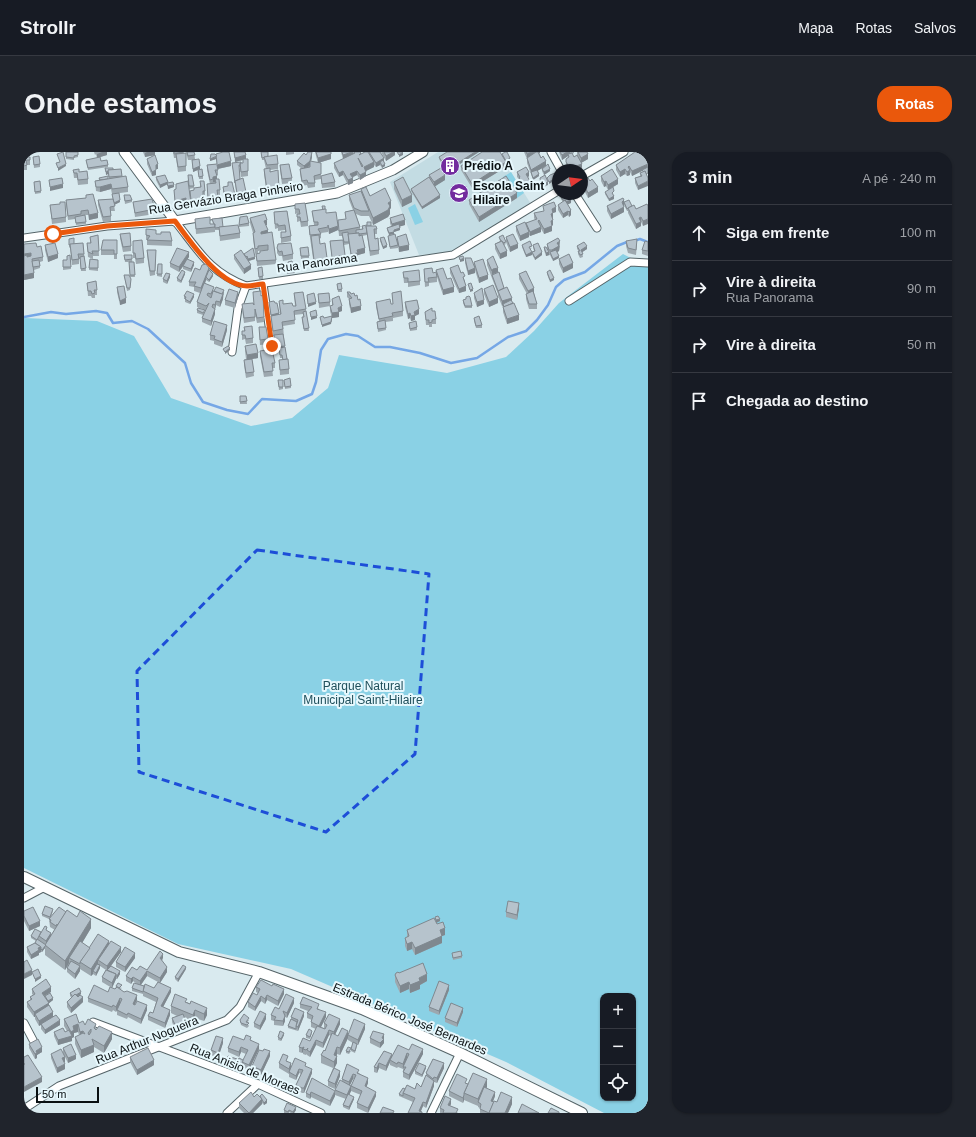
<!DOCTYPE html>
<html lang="pt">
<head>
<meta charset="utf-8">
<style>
	body { margin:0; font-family:Arial,sans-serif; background:#20242c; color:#f1f3f6 }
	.controls { position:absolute; right:12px; bottom:12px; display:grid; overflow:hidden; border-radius:8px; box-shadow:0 1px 3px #0004 }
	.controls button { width:36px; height:36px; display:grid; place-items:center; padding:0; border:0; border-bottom:1px solid #363941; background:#171b24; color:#f1f3f6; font:20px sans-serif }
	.compass { position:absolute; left:528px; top:12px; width:36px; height:36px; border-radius:50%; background:#171b24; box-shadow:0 1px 3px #0004; rotate:77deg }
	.scale { position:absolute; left:12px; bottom:10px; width:63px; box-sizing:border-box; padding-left:4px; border:2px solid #0a1012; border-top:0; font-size:11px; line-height:14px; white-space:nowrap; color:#0a1012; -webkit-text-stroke:3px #e7f8fd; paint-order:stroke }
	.stop { position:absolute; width:12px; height:12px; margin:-9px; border:3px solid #ea580c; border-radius:50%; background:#fff }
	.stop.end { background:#ea580c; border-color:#fff; box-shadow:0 1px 4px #0008 }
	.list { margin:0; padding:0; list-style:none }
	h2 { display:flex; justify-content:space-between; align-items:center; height:52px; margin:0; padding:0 16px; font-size:17px }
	h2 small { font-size:13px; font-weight:400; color:#9ea1a6 }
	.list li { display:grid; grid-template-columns:26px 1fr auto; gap:12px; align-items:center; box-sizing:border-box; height:56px; padding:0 16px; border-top:1px solid #363941 }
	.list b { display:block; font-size:15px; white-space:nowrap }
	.list p { margin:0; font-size:13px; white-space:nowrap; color:#9ea1a6 }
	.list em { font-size:13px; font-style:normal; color:#9ea1a6 }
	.icon { flex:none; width:22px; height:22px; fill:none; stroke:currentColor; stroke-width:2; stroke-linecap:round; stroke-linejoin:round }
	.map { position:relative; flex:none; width:624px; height:961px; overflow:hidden; border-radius:16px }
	header { display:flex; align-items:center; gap:24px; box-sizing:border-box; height:56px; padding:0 20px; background:#171b24; border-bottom:1px solid #363941 }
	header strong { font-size:19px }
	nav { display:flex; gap:22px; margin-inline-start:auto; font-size:14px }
	.intro { display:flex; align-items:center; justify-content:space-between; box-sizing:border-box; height:96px; padding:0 24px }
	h1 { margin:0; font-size:28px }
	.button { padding:10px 18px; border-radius:16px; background:#ea580c; color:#fff; font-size:14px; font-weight:700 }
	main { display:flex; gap:24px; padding:0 24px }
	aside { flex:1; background:#171b24; border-radius:16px; box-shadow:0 1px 3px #0004 }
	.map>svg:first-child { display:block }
	.built { fill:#c3dce3 }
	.green { fill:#8ad1e5; fill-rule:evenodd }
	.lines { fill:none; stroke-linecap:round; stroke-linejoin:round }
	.stream { stroke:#75a7e6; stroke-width:2.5 }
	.minor-casing { stroke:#556468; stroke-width:9 }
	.tertiary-casing { stroke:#556468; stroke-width:11 }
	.secondary-casing { stroke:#556468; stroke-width:12 }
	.minor { stroke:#fff; stroke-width:7 }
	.tertiary { stroke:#fff; stroke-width:9 }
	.secondary { stroke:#fff; stroke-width:10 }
	.wall { fill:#9da8af; fill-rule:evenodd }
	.shaded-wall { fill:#7f888f }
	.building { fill:#b6c3cc; stroke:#7f888f; fill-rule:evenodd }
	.route { stroke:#ea580c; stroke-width:5 }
	.marked { fill:none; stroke:#1d4ed8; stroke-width:3; stroke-dasharray:8 5; stroke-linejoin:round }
	.labels { text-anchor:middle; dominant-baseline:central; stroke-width:4; stroke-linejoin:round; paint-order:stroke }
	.poi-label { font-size:12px; font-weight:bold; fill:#0a1012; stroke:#e7f8fd; text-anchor:start }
	.street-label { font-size:12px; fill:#0a1012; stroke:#e7f8fd }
	.park-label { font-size:12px; fill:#20505c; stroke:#e7f8fd }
</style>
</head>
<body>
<header>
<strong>Strollr</strong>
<nav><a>Mapa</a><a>Rotas</a><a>Salvos</a></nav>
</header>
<div class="intro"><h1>Onde estamos</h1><a class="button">Rotas</a></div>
<main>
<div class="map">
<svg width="624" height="961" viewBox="0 0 624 961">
	<rect width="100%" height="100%" fill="#d9eaef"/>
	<!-- built -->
	<polygon class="built" points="414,0 474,0 507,52 429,100 395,103 366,30"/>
	<!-- green -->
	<g class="green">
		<polygon points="487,20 500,41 493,46 479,25"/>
		<polygon points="391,52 399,70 391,73 384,56"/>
		<path d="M599,102L624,115V961H580L482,910L267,817L154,792L0,716V166L73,169L110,184L147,246L227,274L268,266L304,236L315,203L423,221L482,205L510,179L535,151ZM579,844H609V946H579Z"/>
	</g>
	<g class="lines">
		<!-- stream -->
		<g class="stream">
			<polyline points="610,89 616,87 624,90"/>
			<polyline points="0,165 27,160 42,162 72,159 83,161 89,171 108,169 124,177 161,211 167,231 179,250 203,258 224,262 238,247 272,249 288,242 292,230 297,198 304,187 322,182 334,184 351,195 366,195 396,201 427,211 453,206 484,185 502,179 513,168 524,153 532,135 540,128 561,120 593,94 603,90"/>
		</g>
		<defs>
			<g id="minor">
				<polyline points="527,0 537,18"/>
				<polyline points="558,24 600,0"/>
				<polyline points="551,42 573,76"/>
				<path d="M0,86L83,74L151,69C175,99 185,120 222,134L429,103L534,39"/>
				<polyline points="239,132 248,194"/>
				<polyline points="545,149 606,110 624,111"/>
				<polyline points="208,200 214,156 222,134"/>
				<polyline points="0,746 19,736"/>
				<polyline points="69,870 234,932 297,961"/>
				<polyline points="0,871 9,888"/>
				<polyline points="0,957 35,934 203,868 216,855 235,820"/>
				<polyline points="203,961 234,932"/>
				<polyline points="407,961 436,901"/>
			</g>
			<polyline id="tertiary" points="100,0 151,69 313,41 369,18 399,0"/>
			<polyline id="secondary" points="0,725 155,800 235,820 338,857 436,901 558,961"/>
		</defs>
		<!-- minor casing -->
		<use href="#minor" class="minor-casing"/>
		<!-- tertiary casing -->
		<use href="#tertiary" class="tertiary-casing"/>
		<!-- secondary casing -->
		<use href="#secondary" class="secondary-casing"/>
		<!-- minor -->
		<use href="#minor" class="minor"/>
		<!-- tertiary -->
		<use href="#tertiary" class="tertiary"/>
		<!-- secondary -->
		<use href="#secondary" class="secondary"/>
	</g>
	<!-- wall -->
	<g class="wall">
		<polygon points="42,0 54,0 54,5 50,6 50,8 42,7"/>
		<polygon points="70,0 83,0 83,3 76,5 77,9 84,13 84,15 64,18 62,8 73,6 72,2 71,3"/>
		<polygon points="119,0 131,0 131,3 134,17 132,17 132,23 128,24 123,12 123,7 131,3 121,5"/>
		<polygon points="149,0 160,0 160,1 162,1 162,19 154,20 152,6 150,6"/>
		<polygon points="162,0 173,0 170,0 171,7 176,17 169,20 168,8 164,8"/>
		<polygon points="210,0 222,7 224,7 224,24 217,25 216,15 215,15 216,27 222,40 222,44 213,46 208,11 219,11 219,8 211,10"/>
		<polygon points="237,0 244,0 244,4 254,12 254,17 246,18 255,40 243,43 240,22 240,17 242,17 240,8 238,8"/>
		<polygon points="262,0 270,0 270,2 262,3"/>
		<polygon points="291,0 307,0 307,7 294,11"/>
		<polygon points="317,0 336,0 337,2 339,1 339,0 356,0 361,14 358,16 356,13 352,15 350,13 350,15 342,19 342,24 336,28 333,23 328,26 329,31 324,33 319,23 315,25 310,16 310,11 319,7"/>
		<polygon points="357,0 371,0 371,3 362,9"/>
		<polygon points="455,0 423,20 415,7 415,5"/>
		<polygon points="500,0 516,0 515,1 522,14 526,19 520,23 518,19 518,17 520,15 513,19 515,24 509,28 507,22 503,11 503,7"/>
		<polygon points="535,0 550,0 550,1 548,2 550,5 553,3 553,0 563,0 564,7 557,11 558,17 555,18 544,18 542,15 542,7 544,5 544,4 538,8"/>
		<polygon points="611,0 623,24 614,38 611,31 611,26 616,24 616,21 619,20 618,19 608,24 606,20 606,23 603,24 601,22 596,25 592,18 592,13"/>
		<polygon points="0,2 1,5 6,8 6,13 3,13 3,18 0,18"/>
		<polygon points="187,2 207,14 194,17 194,23 192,23 193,27 196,38 196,43 194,43 194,49 184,51 183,32 186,32 183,18 183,13 193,12 192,7 186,9"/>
		<polygon points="478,2 486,8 482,11 482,15 448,36 437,18 437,14"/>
		<polygon points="282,3 288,5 287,10 297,11 297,24 311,30 311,35 298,36 297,27 291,28 291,35 284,36 283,33 278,34 276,21 276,17 277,16 273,13 273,9"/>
		<polygon points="9,5 16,12 16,15 10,16"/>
		<polygon points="256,13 268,26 268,31 258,32 256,18"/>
		<polygon points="81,16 89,18 97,17 98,25 104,35 104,40 88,42 87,37 76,40 72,39 71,29 75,28 75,26 85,27 84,22 82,23"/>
		<polygon points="49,18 55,20 64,27 64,32 54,33 53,26 50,26"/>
		<polygon points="174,18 179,24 179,27 175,27"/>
		<polygon points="493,20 505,24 504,25 507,35 501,40 495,31 495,27 493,25"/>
		<polygon points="405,23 421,28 411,34 416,46 398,57 387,39 387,37 405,25"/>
		<polygon points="577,24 594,32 584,38 582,34 580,35 577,29"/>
		<polygon points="132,25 144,31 150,35 144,37 143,32 136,36 132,28"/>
		<polygon points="164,26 170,34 170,36 176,35 176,29 181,39 181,44 179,44 179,52 167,53 166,39 170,38 170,36 165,37"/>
		<polygon points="16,29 17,41 11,42 10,30"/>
		<polygon points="558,29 574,40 564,46 558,34"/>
		<polygon points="204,30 211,43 211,48 201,50 199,40 199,35 204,34"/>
		<polygon points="370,30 388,50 378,55 370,37"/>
		<polygon points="152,32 167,51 167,56 162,56 162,51 151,54 150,38 152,37"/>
		<polygon points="337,37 346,44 367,56 366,57 366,62 364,65 349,73 345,64 337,64 332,62 336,75 336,78 338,77 338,74 347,74 353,77 353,82 351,82 351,87 355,98 355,102 346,104 343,83 338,84 341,101 334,103 334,105 327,107 325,92 320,93 321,108 308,109 306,89 319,88 318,84 315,84 314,73 322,67 321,60 329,58 325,48 325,43 337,39"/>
		<polygon points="581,40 590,42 589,42 590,47 585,49 581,42"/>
		<polygon points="88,42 96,50 90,53 91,59 87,59 87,69 79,70 74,53 74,48 89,47"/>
		<polygon points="62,43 74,66 65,68 64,63 61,63 62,72 52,73 51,67 44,68 42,53 42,48 62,46"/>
		<polygon points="100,43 108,48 108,50 101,52"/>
		<polygon points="537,45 547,51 544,52 547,63 545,65 544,63 539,66 534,58 534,53 539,50 537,47"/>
		<polygon points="493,46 455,70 445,52 445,48"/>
		<polygon points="109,50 131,57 131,62 111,65"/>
		<polygon points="600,50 608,54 612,57 623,52 619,74 617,70 617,74 612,77 604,61 604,59 603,59 600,53 599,54 600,60 587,67 583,59 583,54"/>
		<polygon points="281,51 284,69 284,74 277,75 276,69 273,70 273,62 275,61 271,62 271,52"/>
		<polygon points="26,53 42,65 42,70 28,72"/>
		<polygon points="298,54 302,61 314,78 305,82 304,78 304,80 297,81 297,86 295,87 296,92 303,106 303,111 290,113 285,79 285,74 290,73 288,59 299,58"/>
		<polygon points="263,59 267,84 267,89 257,91 257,80 261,80 261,78 254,79 254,76 251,77 250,60"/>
		<polygon points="532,60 529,61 529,66 528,66 529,73 528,73 528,79 520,82 516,75 517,80 506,84 505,83 505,85 496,89 492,79 492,74 502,74 502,71 511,68 510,66 510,61"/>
		<polygon points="216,65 225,71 225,74 215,75 216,81 216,86 196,89 195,78 191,78 191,80 172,82 171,67 186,72 189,72 188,67 199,75 215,74"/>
		<polygon points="226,66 243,73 242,73 252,108 252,112 233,114 232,102 236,101 244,98 234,99 234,101 231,102 229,86 229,81 226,71"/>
		<polygon points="366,66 381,73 376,74 376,78 370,80 370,82 365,83 363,78 363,76 367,74 366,71"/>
		<polygon points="122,77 132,82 137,82 148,89 148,94 123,93 123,88 122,88"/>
		<polygon points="96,82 107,94 107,99 99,100 96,86"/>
		<polygon points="74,83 75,104 69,104 69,107 64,105 63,91 66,91 66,85"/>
		<polygon points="364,84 373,89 373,85 385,98 375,100 374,94 374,96 366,97"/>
		<polygon points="475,85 482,92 480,93 483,104 476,107 471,97 471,92 476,89"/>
		<polygon points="482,85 494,96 486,100 482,90"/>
		<polygon points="356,86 363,95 359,97 356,89"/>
		<polygon points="45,87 50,92 59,91 62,119 57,119 56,107 55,107 55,112 48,113 46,95 45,96"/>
		<polygon points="93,88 93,107 90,107 90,103 77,103 77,98"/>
		<polygon points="109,89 120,106 120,111 112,112 111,106 109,106"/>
		<polygon points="602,89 613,92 612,103 604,101 602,94"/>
		<polygon points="624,90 624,104 618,102 618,98"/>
		<polygon points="0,92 13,95 19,105 19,109 16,110 16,116 10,118 10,126 0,128"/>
		<polygon points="523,92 536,94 535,99 533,100 535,106 529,109 526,103 522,104 520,98 520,95 523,96"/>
		<polygon points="21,93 34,106 24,110 21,98"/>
		<polygon points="498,93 508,96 506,97 508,103 502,105 498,95"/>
		<polygon points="509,93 518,103 511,108 508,102 508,100 510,99 509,95"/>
		<polygon points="553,94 563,97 558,100 559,105 556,106 554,102 554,99 555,99 553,97"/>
		<polygon points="253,96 269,102 269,107 259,109 258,104 255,104 253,101"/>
		<polygon points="276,96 285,104 285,106 277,107"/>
		<polygon points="123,98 132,98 131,123 126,124 123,103"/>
		<polygon points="220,102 231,107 225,109 227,117 220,122 210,107 210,103"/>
		<polygon points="46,103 47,117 39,118 39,108 43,108"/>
		<polygon points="100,103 108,107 111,125 106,125 105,110 101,110"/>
		<polygon points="165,105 163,107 170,113 167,120 159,117 159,114 161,112 155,120 146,115 146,111"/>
		<polygon points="441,106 450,113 450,110 464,127 455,131 451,118 451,121 444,123 441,111"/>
		<polygon points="66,107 74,108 74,119 65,118"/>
		<polygon points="535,107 549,116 539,121 535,112"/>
		<polygon points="463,108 474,120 469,123 480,136 488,150 495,168 483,172 479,160 479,155 478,154 474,144 474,142 463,113"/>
		<polygon points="134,112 138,112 138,125 133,124"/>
		<polygon points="262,112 271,119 271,121 263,122"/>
		<polygon points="234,116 239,124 239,127 235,127"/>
		<polygon points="426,116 437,121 441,129 440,129 442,139 435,141 426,121"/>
		<polygon points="400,117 409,121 412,121 412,118 423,127 430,140 419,143 413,125 413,130 405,131 405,134 401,135"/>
		<polygon points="176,118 185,119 189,124 185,130 182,128 181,132 190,139 200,140 199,143 199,147 196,155 192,153 191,157 191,162 187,174 178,170 178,166 179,163 173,161 173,158 181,161 182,158 173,155 173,150 176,141 170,139 170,135 165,134 165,130"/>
		<polygon points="379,120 396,129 396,133 384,135 384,131 380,131"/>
		<polygon points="523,120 530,128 526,130 523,122"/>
		<polygon points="161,122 157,131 153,129 153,126"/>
		<polygon points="495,122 510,141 513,152 513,157 505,157 502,147 502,142 503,142 495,127"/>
		<polygon points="100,123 107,127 106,138 103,139"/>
		<polygon points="146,125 143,132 139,130 139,127"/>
		<polygon points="63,131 73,138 73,143 71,143 71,146 68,146 67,144 64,144"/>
		<polygon points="313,132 318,137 318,140 314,140"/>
		<polygon points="93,135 102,151 96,153 93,140"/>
		<polygon points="460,137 474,151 465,155 460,142"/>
		<polygon points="323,140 331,144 337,158 327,161 325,152 325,147 323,145"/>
		<polygon points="270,141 282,157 285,179 280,179 278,168 278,165 280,165 279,162 270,163 271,172 259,174 261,196 265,217 265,222 256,223 255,208 259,208 258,206 256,206 255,197 251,198 250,184 249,184 245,150 255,163 256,162 255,149 259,152 269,154 271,154"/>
		<polygon points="368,141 379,159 379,164 369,166 369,169 361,170 362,178 354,180 353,170 355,169 352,155 352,150 367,152 369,152"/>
		<polygon points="450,141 460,152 453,155 450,146"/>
		<polygon points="294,142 306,150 306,154 295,156"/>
		<polygon points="239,143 240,170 233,171 231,162 231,169 220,171 218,157 218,152 229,152 237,144"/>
		<polygon points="160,144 170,145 166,152 161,150 161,147 160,147"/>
		<polygon points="214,145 211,156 201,153 201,148"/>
		<polygon points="442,145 448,154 448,156 441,156 439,151 439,148 442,147"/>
		<polygon points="308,147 318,159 315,160 315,165 308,166 306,159 306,154 308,153"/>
		<polygon points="381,150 395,162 391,164 391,168 387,169 386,166 384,167 381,155"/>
		<polygon points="408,159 412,167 412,172 408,172 408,175 405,175 405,173 402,173 401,160"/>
		<polygon points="450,166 458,173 458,176 452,176 450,169"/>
		<polygon points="385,171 393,175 393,178 386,179"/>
		<polygon points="220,175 229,186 229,191 222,192 221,187 218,188 218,179 220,179"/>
		<polygon points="235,175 244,187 244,192 236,193"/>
		<polygon points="203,178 198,195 190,192 190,189 186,188 186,183"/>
		<polygon points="221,194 234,206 228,207 230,224 222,226 220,213 220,208 222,207 221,199"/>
		<polygon points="236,199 251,211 251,216 248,216 249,224 240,225 236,204"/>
		<polygon points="254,228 259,228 259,237 255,238"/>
		<polygon points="260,228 267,234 267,236 261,237"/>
		<polygon points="216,244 222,244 223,252 216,252"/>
		<polygon points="495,756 493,768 482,765 482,760"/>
		<polygon points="0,759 16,774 5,779 0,769"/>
		<polygon points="29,759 27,765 67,776 58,791 66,796 85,791 97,800 87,814 96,822 93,827 92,827 88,836 91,837 92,834 98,836 96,837 100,840 113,848 110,852 123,858 117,872 104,865 103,867 93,863 93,858 96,851 92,860 89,858 88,860 64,850 64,846 84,840 88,836 78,830 78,825 82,818 76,814 76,816 72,824 69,822 67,824 56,817 56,819 51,827 43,820 43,816 46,811 41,818 21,803 21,796 18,800 17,800 15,801 15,803 7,807 3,800 3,795 11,791 12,789 7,786 7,784 17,780 23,779 27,784 31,778 26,775 25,767 18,764 18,762"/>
		<polygon points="411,765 416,769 412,771 421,783 418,784 418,791 391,803 388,797 383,799 381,794 381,786 383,786 383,778 411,767"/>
		<polygon points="428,801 438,804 438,806 429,808"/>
		<polygon points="111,806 101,820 92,815 92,810"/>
		<path d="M139,806L138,809L143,820L136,831L147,840L139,855L146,863L141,876L124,868V864L129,861L132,850L119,844V842L108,839V836L113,832L109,829L107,832L102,829V824L113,818H123ZM123,824L134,830L130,836L117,833Z"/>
		<polygon points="162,817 154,830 151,827 151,825"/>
		<polygon points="375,821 403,829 396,833 396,837 386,841 385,837 376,841 371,830 371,823"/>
		<polygon points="232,835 260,842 254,854 243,848 241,852 237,849 231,859 224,855 224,850 233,843 234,841 232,840"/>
		<polygon points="8,837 27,840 21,844 29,848 25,851 25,854 29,865 36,873 21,882 17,877 17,873 15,874 11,867 11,865 10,865 3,855 3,850 6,848 6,845 9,843 8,842"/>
		<polygon points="425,838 415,863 405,859 405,855"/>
		<polygon points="46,841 57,842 53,845 59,850 47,861 43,855 43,850 48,846 46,844"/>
		<polygon points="279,845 295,857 302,865 297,875 300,876 300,871 316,872 311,883 314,884 324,886 316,903 313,902 313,911 310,916 316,924 311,937 304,934 304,929 309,916 297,911 297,903 301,899 307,884 305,883 299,896 292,893 286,905 283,903 283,902 282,903 279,902 279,900 278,901 275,900 275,895 286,889 292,877 287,875 287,870 288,868 283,866 283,861 284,859 276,856 276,852"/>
		<polygon points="163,850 183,863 180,869 171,866 169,870 160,867 162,875 152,880 148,870 148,866 153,864 147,861 147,854"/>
		<polygon points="270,851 263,866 261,865 261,869 259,874 250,873 250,869 247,868 247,863 255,857"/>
		<polygon points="439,860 433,875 421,870 421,866"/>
		<polygon points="280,864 274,879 264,876 264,874 267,867 267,865"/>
		<polygon points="40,867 55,871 61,873 72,872 72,878 88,887 80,901 70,895 70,900 57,906 51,892 51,885 55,883 54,880 50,881 50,885 48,886 48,889 34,893 30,884 30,880 41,880 43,879 40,874"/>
		<polygon points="242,867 236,878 230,875 230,871"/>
		<polygon points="216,868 225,868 223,871 225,874 223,876 217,873"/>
		<polygon points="341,877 334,893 333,893 333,894 331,901 327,899 327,897 329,891 324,888 324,883"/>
		<polygon points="288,881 286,887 282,886 282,883"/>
		<polygon points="360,882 360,891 356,896 346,891 346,886"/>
		<polygon points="260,883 257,889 254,888 254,885"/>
		<polygon points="220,888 227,888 235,897 225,918 218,915 218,916 213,914 213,912 219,908 222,902 217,900 215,905 204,900 204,896"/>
		<polygon points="199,891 194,906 187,903 187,898"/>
		<polygon points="5,892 18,900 13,903 13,906 11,907 5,896"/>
		<polygon points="39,896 52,907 44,911 39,901"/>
		<polygon points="385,898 399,902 385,928 379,925 379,915 379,917 374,915 373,916 366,913 366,910 362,919 355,916 353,921 350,920 350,915 360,899 368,905"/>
		<polygon points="322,899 327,899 325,902 322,901"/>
		<polygon points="27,902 41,910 40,910 41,917 33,921 27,906"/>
		<polygon points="246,904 237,923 228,919 228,914"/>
		<polygon points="106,905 130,913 113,923 106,910"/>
		<polygon points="409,907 420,911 420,916 413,931 410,930 410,934 402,956 399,954 397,959 398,960 398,961 384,961 389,950 375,944 375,942 379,936 381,937 383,933 391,937 393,931 397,935 402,924 402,921"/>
		<polygon points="202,909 213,909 210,915 202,911"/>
		<polygon points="264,909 264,910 267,916 282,915 288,921 280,941 278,941 272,937 272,933 277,922 275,921 272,928 265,925 265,921 265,922 255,916 255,911"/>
		<path d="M323,912L335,921L344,931L342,935L352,944L344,961L333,956V951L337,943L327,939L325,943L330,947L325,958L319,955V953L322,947L311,943V938L318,929V927ZM329,927H330L327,934L326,933Z"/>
		<polygon points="402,916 398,925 391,922 391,919"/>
		<polygon points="288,926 311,944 306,954 287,945 286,947 282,945 282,941"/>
		<polygon points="443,931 443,932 463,935 462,936 471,944 469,950 473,950 488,952 484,961 456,961 456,956 454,955 454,954 440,948 439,951 425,944 425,939"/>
		<polygon points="236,944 243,951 240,953 238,951 238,952 229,961 220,961 215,956 215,951 230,945"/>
		<polygon points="427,952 426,954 434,961 416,961 416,956"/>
		<polygon points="260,958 272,958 270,961 267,961 265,960 265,961 260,961"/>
	</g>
	<!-- shaded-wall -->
	<g class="shaded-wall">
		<polygon points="78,0 83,0 83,3 73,6 73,2"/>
		<polygon points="123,0 131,0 131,3 121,5 121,1"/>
		<polygon points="288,0 288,5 286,13 280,19 280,14"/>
		<polygon points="329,0 329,5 319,8 319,3"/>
		<polygon points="369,0 371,0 371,3 362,9 362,4"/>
		<polygon points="379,0 379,3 375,5 375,3"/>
		<polygon points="451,0 455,0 423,20 423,18"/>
		<polygon points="508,0 516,0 516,1 503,7 503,2"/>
		<polygon points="543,0 546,0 546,3 544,2 544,4 538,8 538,3"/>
		<polygon points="307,2 307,7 294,11 294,6"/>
		<polygon points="564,2 564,7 557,11 557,6"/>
		<polygon points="222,3 222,7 211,10 211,6"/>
		<polygon points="192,5 192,7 186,9 186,7"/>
		<polygon points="360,6 360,11 356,10 356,13 352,15 352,11"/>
		<polygon points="486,6 486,8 482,11 482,15 448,36 448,32"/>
		<polygon points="207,9 207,14 193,17 193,13"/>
		<polygon points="522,9 522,14 508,22 507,20 507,22 507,18"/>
		<polygon points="350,10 350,15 340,20 340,15"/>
		<polygon points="42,12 42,14 34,19 34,16"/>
		<polygon points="134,12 134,17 132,17 132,13"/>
		<polygon points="361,12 361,14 358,16 358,14"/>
		<polygon points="558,12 558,17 555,18 546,18 546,16"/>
		<polygon points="624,12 624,17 618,18 618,19 608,24 608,19"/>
		<polygon points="176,14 176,17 169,20 169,17"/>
		<polygon points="605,14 606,23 603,24 604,15"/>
		<polygon points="526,17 526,19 520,23 520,20"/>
		<polygon points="601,17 601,22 596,25 596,20"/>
		<polygon points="132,18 132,23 128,24 128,20"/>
		<polygon points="319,19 319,23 315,25 315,21"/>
		<polygon points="333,19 333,23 326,26 326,22"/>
		<polygon points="82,20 84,20 84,22 82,23"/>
		<polygon points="342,20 342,24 336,28 336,23"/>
		<polygon points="505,20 505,24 502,27 502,22"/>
		<polygon points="515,22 515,24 509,28 509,26"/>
		<polygon points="421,23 421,28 410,35 410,30"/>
		<polygon points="193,24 193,29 191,27 191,30 189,30 189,25"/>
		<polygon points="533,25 533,27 525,32 525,30"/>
		<polygon points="329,26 329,31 324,33 324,28"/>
		<polygon points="594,27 594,32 584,38 584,33"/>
		<polygon points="582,29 582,34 580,35 580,30"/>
		<polygon points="624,29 624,34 614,38 614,34"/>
		<polygon points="144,30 144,32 136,36 136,33"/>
		<polygon points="524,30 524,33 517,36 517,33"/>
		<polygon points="507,31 507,35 501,40 501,35"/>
		<polygon points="39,32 39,36 26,39 26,35"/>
		<polygon points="87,32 87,37 76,40 76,35"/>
		<polygon points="150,33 150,35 144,37 144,34"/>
		<polygon points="574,35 574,40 564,46 564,41"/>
		<polygon points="255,36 255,40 243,43 243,38"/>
		<polygon points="493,41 493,46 455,70 455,65"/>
		<polygon points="388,43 388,50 378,55 378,48"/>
		<polygon points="416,43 416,46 398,57 398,55"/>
		<polygon points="590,44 590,47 585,49 585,47"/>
		<polygon points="162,46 162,51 151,54 151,49"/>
		<polygon points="96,48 96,50 90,53 90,51"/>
		<polygon points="547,48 547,51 540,54 540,51"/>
		<polygon points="600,48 600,53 598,55 598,50"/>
		<polygon points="367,49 367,56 366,57 366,62 364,65 349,73 349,66 364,51"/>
		<polygon points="532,55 532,60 529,61 529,66 527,67 527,62 528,57"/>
		<polygon points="600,55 600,60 587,67 587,62"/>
		<polygon points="547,58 547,63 545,65 545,60"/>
		<polygon points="544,59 544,63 539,66 539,62"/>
		<polygon points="74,61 74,66 65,68 65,63"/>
		<polygon points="617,65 617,74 612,77 612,72 615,66"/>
		<polygon points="624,67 624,72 619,74 619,69"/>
		<polygon points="243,68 243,73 240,74 240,69"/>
		<polygon points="381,68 381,73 368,77 368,72"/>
		<polygon points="529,68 529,73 527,74 527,69"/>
		<polygon points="314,74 314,78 305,82 305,77"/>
		<polygon points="528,74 528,79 520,82 520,77"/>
		<polygon points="517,75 517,80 506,84 506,80"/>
		<polygon points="376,76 376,78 370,80 370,82 365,83 365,81 370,78"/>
		<polygon points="244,78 244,83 237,84 237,80"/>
		<polygon points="505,80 505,85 496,89 496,84"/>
		<polygon points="536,89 535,99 528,103 528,98 533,91"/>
		<polygon points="494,92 494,96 486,100 486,95"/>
		<polygon points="363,93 363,95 359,97 359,95"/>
		<polygon points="385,93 385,98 375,100 375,95"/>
		<polygon points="563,94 563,97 557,101 557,98"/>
		<polygon points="341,96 341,101 334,103 334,105 327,107 327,102 333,98"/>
		<polygon points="483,99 483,104 476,107 476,102"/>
		<polygon points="165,100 165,105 155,120 155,115"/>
		<polygon points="508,100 508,103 502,105 502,103"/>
		<polygon points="518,100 518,103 511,108 511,106"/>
		<polygon points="525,100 525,103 522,104 522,101"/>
		<polygon points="7,101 7,106 0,107 0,102"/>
		<polygon points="34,102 34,106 24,110 24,105"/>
		<polygon points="535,104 535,106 529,109 529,107"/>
		<polygon points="231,105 231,107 224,109 224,107"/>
		<polygon points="440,106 440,109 436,110 436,108"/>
		<polygon points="170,110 170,113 167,120 167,117"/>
		<polygon points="549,111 549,116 539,121 539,116"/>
		<polygon points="227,113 227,117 220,122 220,117"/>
		<polygon points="185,116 185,120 182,125 182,128 177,141 177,136"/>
		<polygon points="451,116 451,121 444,123 444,119"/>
		<polygon points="474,116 474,120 469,122 468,124 468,119 469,117"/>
		<polygon points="161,120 161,122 157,131 157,129"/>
		<polygon points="10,121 10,126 0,128 0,123"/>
		<polygon points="146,122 146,125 143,132 143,129"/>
		<polygon points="189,122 189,124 185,130 185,128"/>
		<polygon points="464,123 464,127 455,131 455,126"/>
		<polygon points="530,126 530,128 526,130 526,128"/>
		<polygon points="442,134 442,139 435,141 435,137"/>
		<polygon points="430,135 430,140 419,143 419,138"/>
		<polygon points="510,136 510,141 504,144 504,139"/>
		<polygon points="449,137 449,139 446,140 446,138"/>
		<polygon points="200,138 199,147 196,155 196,150"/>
		<polygon points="214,140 214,145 211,156 211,151"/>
		<polygon points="170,142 170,145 166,152 166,150"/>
		<polygon points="102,146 102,151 96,153 96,149"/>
		<polygon points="474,146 474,151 465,155 465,150"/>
		<polygon points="488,146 488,151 479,152 478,154 478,149"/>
		<polygon points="460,148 460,152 453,155 453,150"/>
		<polygon points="192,149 192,153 191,158 191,153"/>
		<polygon points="292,150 292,152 284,155 284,152"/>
		<polygon points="318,154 318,159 315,160 315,165 308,166 308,161 314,156"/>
		<polygon points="337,154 337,158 327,161 327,156"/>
		<polygon points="191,157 191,162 187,174 187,169"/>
		<polygon points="395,157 395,162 391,164 391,168 387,169 387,164 390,160"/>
		<polygon points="255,161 255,166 247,164 247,167 247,163"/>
		<polygon points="386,161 386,166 384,167 384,162"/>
		<polygon points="495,163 495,168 483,172 483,167"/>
		<polygon points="293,164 293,166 287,168 287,165"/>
		<polygon points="308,167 307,172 298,175 298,173"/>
		<polygon points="203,173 203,178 198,195 198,190"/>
		<polygon points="206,196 206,198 201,202 201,200"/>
		<polygon points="234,201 234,206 223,208 223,203"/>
		<polygon points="495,751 495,756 493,768 493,763"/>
		<polygon points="67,767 67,776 48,808 45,806 45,811 41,818 41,809"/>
		<polygon points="416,767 416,769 412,771 412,768"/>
		<polygon points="16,769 16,774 5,779 5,774"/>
		<polygon points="421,776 421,783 418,784 418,791 391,803 391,796 416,778"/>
		<polygon points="27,781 27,786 22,793 22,789"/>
		<polygon points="85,789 85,796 74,808 74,813 69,819 69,822 67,824 67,817"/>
		<polygon points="388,790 388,797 383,799 383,792"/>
		<polygon points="21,793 21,796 18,800 18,798"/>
		<polygon points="17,795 17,800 15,801 15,803 7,807 7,803 14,796"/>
		<polygon points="97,795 97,800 83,819 83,814"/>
		<polygon points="111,801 111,806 101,820 101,815"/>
		<polygon points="139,802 139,806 136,811 136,806"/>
		<polygon points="76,813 76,816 72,824 72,821"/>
		<polygon points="56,814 56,819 51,827 51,822"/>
		<polygon points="143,815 143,820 136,831 136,826"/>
		<polygon points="162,815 162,817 154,830 154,827"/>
		<polygon points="8,818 8,823 0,827 0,822"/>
		<polygon points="96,819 96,822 93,827 93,824"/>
		<polygon points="123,819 123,824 116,834 116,829"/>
		<polygon points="92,822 92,827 88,836 88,831"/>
		<polygon points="403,822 403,829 396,833 396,837 386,841 386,833 395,826"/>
		<polygon points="17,824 17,826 11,830 11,827"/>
		<polygon points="109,825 109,829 107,832 107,827"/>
		<polygon points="385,830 385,837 376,841 376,834"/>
		<polygon points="425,833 425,838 415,863 415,859"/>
		<polygon points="27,835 27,840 18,845 18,841"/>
		<polygon points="147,836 147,840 137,859 137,854"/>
		<polygon points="260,837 260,842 254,854 254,849"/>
		<polygon points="57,840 57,842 49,848 49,845"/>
		<polygon points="113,843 113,848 109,856 109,852"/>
		<polygon points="243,843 243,848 241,852 241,847"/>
		<polygon points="237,844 237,849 231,859 231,855"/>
		<polygon points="59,845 59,850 47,861 47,856"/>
		<polygon points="29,846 29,848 24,852 24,849"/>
		<polygon points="96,846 96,851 92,860 92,855"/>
		<polygon points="270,846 270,851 263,866 263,861"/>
		<polygon points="25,851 25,856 11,862 11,865 10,865 10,860"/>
		<polygon points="123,853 123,858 117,872 117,867"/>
		<polygon points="183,856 183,863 180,869 180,862"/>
		<polygon points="439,856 439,860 433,875 433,871"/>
		<polygon points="146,858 146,863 141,876 141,871"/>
		<polygon points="171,858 171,866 169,870 169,863"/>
		<polygon points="29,860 29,865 15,874 15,869"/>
		<polygon points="280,860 280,864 274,879 274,875"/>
		<polygon points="302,860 302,865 295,879 295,874"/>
		<polygon points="242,862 242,867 236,878 236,874"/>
		<polygon points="261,864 261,869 259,874 259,869"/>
		<polygon points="316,867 316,872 310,885 310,880"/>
		<polygon points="36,868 36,873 21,882 21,878"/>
		<polygon points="162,870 162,875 152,880 152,875"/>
		<polygon points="54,872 54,880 50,881 50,885 48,886 48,889 34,893 34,888 47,884 47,880 49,874"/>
		<polygon points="341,872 341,877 334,893 334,888"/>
		<polygon points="305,878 305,883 299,896 299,891"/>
		<polygon points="59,879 59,886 56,887 56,880"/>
		<polygon points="324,879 324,886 316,903 316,896"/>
		<polygon points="88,880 88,887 80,901 80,894"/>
		<polygon points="260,881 260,883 257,889 257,887"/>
		<polygon points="360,882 360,891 356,896 356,891"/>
		<polygon points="199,886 199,891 194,906 194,901"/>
		<polygon points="292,888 292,893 286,905 286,900"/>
		<polygon points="235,892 235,897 225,918 225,913"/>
		<polygon points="70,893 70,900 57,906 57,898"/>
		<polygon points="18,895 18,900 13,903 13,906 11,907 11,902 12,899"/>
		<polygon points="217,895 217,900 215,905 215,900"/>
		<polygon points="280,895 279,897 279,900 278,901 278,896"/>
		<polygon points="313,895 313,902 310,910 310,903"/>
		<polygon points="399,897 399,902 385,928 385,923"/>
		<polygon points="246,899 246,904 237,923 237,918"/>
		<polygon points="383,901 383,906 379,917 379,912"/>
		<polygon points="368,902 368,907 366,908 366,910 362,919 362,914"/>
		<polygon points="52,903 52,907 44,911 44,906"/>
		<polygon points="313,904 313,911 310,917 310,910"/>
		<polygon points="41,905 41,910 38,911 38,906"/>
		<polygon points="130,908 130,913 113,923 113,918"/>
		<polygon points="267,911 267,916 265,922 265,917"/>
		<polygon points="355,911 355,916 353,921 353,916"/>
		<polygon points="420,911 420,916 413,931 413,926"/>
		<polygon points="41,912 41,917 33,921 33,916"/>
		<polygon points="402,914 402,916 398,925 398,923"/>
		<polygon points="275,917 275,921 272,928 272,924"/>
		<polygon points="288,917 288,921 280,941 280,936"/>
		<polygon points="316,919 316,924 311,937 311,932"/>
		<polygon points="329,922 329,927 325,935 325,930"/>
		<polygon points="18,925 18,930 0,940 0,935"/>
		<polygon points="344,926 344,931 341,939 341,934"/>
		<polygon points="463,927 463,935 455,951 454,950 454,947"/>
		<polygon points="410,929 410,934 402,956 402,951"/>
		<polygon points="327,934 327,939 323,948 323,943"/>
		<polygon points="311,939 311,944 306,954 306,949"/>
		<polygon points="287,940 287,945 286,947 286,943"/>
		<polygon points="352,940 352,944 344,961 344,956"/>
		<polygon points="471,940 471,944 467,954 467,949"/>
		<polygon points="440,943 440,948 439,951 439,946"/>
		<polygon points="330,945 330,947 325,958 325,955"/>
		<polygon points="488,945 488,952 484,961 481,961"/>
		<polygon points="238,947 238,952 229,961 225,961"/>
		<polygon points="427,947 427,952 424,958 424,953"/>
		<polygon points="243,948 243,951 240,953 240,951"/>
		<polygon points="399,950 399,954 396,961 395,959"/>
		<polygon points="272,955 272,958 270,961 269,961 269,960"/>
	</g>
	<!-- building -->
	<g class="building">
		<polygon points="39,0 42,12 34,16 32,11 36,10 33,2"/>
		<polygon points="42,0 54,0 54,3 50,4 50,6 42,5"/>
		<polygon points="150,0 159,0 150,2"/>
		<polygon points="163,0 170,0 171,3 164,4"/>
		<polygon points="199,0 205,0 207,9 193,13 194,18 191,18 193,24 189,25 189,27 186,28 183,13 193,12 192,2"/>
		<polygon points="210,0 221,0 222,3 211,6"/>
		<polygon points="237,0 244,0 244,4 238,6"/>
		<polygon points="284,0 288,0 286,9 280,14 273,9 280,1 282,3"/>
		<polygon points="292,0 307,0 307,2 294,6"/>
		<polygon points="318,0 328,0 319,3"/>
		<path d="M330,0H336L337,1L335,3L341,0H344L350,10L340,15L342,20L336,23L333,19L326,22L329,26L324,28L319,19L315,21L310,11L331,1ZM334,6L339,14L338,15Z"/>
		<polygon points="345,0 356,0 360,6 352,11"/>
		<polygon points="360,0 369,0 362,4"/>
		<polygon points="373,0 379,0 375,3"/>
		<polygon points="423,0 451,0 423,18 415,5"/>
		<polygon points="458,0 476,0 482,10 448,32 437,14"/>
		<polygon points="481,0 483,0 486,6 482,9 478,2"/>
		<polygon points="502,0 508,0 503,2"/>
		<polygon points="512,0 514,0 517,6 519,4 522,9 507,18 503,6"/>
		<polygon points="536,0 543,0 538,3"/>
		<polygon points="554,0 563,0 564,2 557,6"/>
		<polygon points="611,0 623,0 624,2 624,12 608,19 605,14 604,15 606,18 603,20 601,17 596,20 592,13"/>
		<polygon points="162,1 162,14 154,15 152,2"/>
		<polygon points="548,1 550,5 553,3 558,12 546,16 542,10 542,7 545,5 544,2"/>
		<polygon points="0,2 1,5 6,5 6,8 2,8 3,13 0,14"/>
		<polygon points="187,2 191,2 193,4 186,7"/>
		<polygon points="131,3 134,12 132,13 132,18 128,20 123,7"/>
		<polygon points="253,3 254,12 243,13 240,5"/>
		<polygon points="15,4 16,12 10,13 9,5"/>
		<polygon points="76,5 77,9 83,8 84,13 64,16 62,8"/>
		<polygon points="175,7 176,14 169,17 168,8"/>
		<polygon points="219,7 224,7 224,19 217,20 216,11 219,11"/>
		<polygon points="359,8 361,12 358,14 356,10"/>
		<polygon points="286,9 297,11 297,22 290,24 291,31 284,31 283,28 278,29 276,17 286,15"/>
		<polygon points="217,10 217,11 216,11 216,13 215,13 216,27 211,29 211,31 208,11"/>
		<polygon points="265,12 268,26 258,27 256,13"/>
		<polygon points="524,12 526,17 520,20 518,17"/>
		<polygon points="502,15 505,20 502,22 507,31 501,35 495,26 496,25 493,20"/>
		<polygon points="624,15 624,21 622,22 621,19 620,20 618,18"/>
		<polygon points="81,16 89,16 89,18 84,18 85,19 82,20"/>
		<polygon points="246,16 246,20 254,18 255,36 243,38 240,17"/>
		<polygon points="417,16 421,23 410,30 405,23"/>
		<polygon points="55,17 55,20 63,19 64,27 54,28 53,21 50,21 49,18"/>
		<polygon points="97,17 98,24 85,25 84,18"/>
		<polygon points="178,17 179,24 175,25 174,18"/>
		<polygon points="588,17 594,27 584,33 582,29 580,30 577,24"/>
		<polygon points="513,18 515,22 509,26 507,20"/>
		<polygon points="621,19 624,26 624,29 614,34 611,26 618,24 616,21"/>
		<polygon points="308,21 311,30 298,32 297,24"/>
		<polygon points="531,21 533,25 525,30 523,26 526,23"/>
		<polygon points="141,23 144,30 136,33 132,25"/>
		<polygon points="164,23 168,23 170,34 165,34"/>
		<polygon points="521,23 524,30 517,33 516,26"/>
		<polygon points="84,24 84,27 76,28 75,26"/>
		<polygon points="102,24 104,35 88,37 87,32 76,35 72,35 71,29"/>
		<polygon points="482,24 493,41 455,65 445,48"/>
		<polygon points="379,25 388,43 378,48 370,30"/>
		<polygon points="405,25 416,43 398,55 387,37"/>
		<polygon points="38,26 39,32 26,35 25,28"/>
		<polygon points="219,26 222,40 213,41 211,29"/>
		<polygon points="564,26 566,29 568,27 574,35 564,41 558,29"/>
		<polygon points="191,27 195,27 196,38 193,38 194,45 184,46 183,32 192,31"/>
		<polygon points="16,29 17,39 11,40 10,30"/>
		<polygon points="164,29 167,51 162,52 162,46 151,49 150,38 152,37 152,32"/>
		<polygon points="176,29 180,29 181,39 179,39 179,47 167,48 166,39 170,38 170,36 177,35"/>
		<polygon points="149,30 150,33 144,34 143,31"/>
		<polygon points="204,30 208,30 211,43 201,45 199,35 204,34"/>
		<polygon points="342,35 346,44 361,36 367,49 364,51 366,54 364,58 349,66 337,37"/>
		<polygon points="589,35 590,39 588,41 590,44 585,47 581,40"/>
		<polygon points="337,39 345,59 337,59 330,56 325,43"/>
		<polygon points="95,41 96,48 90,51 88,42"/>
		<polygon points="69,42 74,61 65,63 64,58 57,59 57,62 44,64 42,48 62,46 62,43"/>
		<polygon points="100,43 106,43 108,48 101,49"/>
		<polygon points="544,44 547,48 542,50 541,48 540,49 537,45"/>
		<polygon points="599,46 600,48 598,50 600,55 587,62 583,54"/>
		<polygon points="89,47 91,54 86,55 87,64 79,65 74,48"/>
		<polygon points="128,47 131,57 111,61 109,50"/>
		<polygon points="541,48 547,58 545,60 544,59 539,62 534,53"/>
		<polygon points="605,48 608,54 604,56 603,57 600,50"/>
		<polygon points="36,50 41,50 42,65 28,67 26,53 36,52"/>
		<polygon points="530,50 532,55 528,57 529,61 527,62 529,68 527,69 528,74 520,77 515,68 514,69 517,75 506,80 502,71 513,67 510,61 520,59 519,54"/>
		<polygon points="281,51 284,69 277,70 276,65 273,65 273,62 276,62 275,57 271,57 271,52"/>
		<polygon points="623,52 624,54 624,67 619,69 617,65 615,66 617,70 612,72 604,56 610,53 612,57"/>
		<polygon points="298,54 301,54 301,57 299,58"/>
		<polygon points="302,57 302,61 312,60 314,74 305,77 304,73 304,75 294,77 297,82 286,83 285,74 294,73 294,70 290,70 288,59"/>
		<polygon points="330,58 336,75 315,79 314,68 322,67 321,60"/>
		<polygon points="263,59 267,84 257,86 257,80 262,80 261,73 254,74 254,72 251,72 250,60"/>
		<polygon points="241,62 243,68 240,69 244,78 237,80 237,82 248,80 252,108 233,109 232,102 236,101 236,99 244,98 244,93 234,94 234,96 231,97 229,81 231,80 226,66"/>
		<polygon points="379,62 381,68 368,72 366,66"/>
		<polygon points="61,63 62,70 52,71 51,65"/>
		<polygon points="223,64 225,71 215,73 216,65"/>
		<polygon points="186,65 186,72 191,72 191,75 172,77 171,67"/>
		<polygon points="198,66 199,75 191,76 191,72 190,72 188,67"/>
		<polygon points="343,70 347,70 347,74 342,74 343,81 335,82 335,81 332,81 332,78 339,77 338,74 343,73"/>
		<polygon points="501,70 505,80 496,84 492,74"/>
		<polygon points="375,72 376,76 370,78 370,80 365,81 363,76"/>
		<polygon points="214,73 216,81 196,84 195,75"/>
		<polygon points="342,74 352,74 353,77 350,77 351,87 354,86 355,98 346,99"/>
		<polygon points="122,77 132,78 132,82 137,82 137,80 146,80 148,89 123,88 126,84 122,83"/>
		<polygon points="324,80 325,90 320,90 318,81"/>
		<polygon points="106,81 107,94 99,95 96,82"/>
		<polygon points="335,81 335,84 338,83 341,96 333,98 334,101 327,102 324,82"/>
		<polygon points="371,82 374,93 366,95 364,84"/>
		<polygon points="382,82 385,93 375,95 373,85"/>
		<polygon points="489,82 494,92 486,95 482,85"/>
		<polygon points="74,83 75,99 68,99 69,102 64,100 63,91 67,91 66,85"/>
		<polygon points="295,83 296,92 301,91 303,106 290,108 287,84"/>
		<polygon points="479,83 482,90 479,91 478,89 477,89 475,85"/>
		<polygon points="360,85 363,93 359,95 356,86"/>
		<polygon points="50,86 50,92 45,93 45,87"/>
		<polygon points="534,86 536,89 533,91 535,94 528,98 525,98 523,92"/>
		<polygon points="613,87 612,98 604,96 602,89"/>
		<polygon points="79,88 93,88 93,102 90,102 90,98 77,98"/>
		<polygon points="118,88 120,106 112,107 111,101 109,101 109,89"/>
		<polygon points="319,88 321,103 308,105 306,89"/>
		<polygon points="478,89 483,99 476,102 471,92"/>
		<polygon points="506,89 508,94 505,95 508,100 502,103 498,93"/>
		<polygon points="621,89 624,90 624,99 618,98"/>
		<polygon points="560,90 563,94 557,98 559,102 556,103 554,99 556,99 553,94"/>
		<polygon points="12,91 13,95 17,94 19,105 8,107 10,121 0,123 0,104 3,103 3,105 7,104 7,101 0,102 0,92"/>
		<polygon points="31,91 34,102 24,105 21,93"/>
		<polygon points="59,91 60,102 54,102 55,107 48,108 46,92"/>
		<polygon points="267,91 269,102 259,104 258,99 255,100 253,96 254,92"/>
		<polygon points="514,91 518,100 511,106 508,100 511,99 509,93"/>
		<polygon points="284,95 285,104 277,104 276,96"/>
		<polygon points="520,95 522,95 525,100 522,101"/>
		<polygon points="153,96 165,100 155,115 146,111"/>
		<polygon points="229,96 231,105 224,107 223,104 222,105 220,102"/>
		<polygon points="123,98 132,98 131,119 126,119"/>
		<polygon points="217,98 227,113 220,117 210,103"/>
		<polygon points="532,98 535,104 529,107 526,100"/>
		<polygon points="545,102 549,111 539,116 535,107"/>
		<polygon points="46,103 47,115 39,115 39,108 43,108 43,104"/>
		<polygon points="100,103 108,103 108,107 101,108"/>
		<polygon points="60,104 62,116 57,117 56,105"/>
		<polygon points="439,104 440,106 436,108 435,105"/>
		<polygon points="469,104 474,116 469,117 468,119 463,108"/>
		<polygon points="441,106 447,106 451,116 444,119"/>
		<polygon points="66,107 74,108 74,116 65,116"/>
		<polygon points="163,107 170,110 167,117 159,114"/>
		<polygon points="459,107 464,123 455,126 450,110"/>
		<polygon points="15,108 16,114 9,115 8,109"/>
		<polygon points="268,109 271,119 263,120 262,112 264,112 264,110"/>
		<polygon points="105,110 110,110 111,123 106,123"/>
		<polygon points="134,112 138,112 138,122 133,122"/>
		<polygon points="182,112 185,116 177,136 170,134 172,130 165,130 171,116 176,118 178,113"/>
		<polygon points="434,113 437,121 439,120 441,124 439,125 442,134 435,137 426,116"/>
		<polygon points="238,115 239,124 235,125 234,116"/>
		<polygon points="408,116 409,121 412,120 413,125 404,126 405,130 401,130 400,117"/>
		<polygon points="419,116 423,127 427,126 430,135 419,138 412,118"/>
		<polygon points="158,118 161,120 157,129 153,126"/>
		<polygon points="185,118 189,122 185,128 182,125"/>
		<polygon points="395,118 396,129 384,130 384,126 380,126 379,120"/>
		<polygon points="526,118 530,126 526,128 523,120"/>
		<polygon points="502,119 510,136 504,139 495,122"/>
		<polygon points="475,120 480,136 474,139 468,123"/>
		<polygon points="142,121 146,122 143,129 139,127"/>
		<polygon points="100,123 105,123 107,127 106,136 103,136"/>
		<polygon points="72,129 73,138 70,138 71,141 68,142 67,139 64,139 63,131"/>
		<polygon points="180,131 190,135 187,142 184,141 183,143 187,146 189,139 199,142 196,150 192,149 191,153 189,152 188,155 191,157 187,169 178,166 185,151 182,154 173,150"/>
		<polygon points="317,131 318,137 314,138 313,132"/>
		<polygon points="447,131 449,137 446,138 444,132"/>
		<polygon points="469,133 474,146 465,150 460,137"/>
		<polygon points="100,134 102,146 96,149 93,135"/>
		<polygon points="192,135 200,138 198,142 190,139"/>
		<polygon points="483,135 488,146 478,149 474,139"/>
		<polygon points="458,136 460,148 453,150 450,141"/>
		<polygon points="205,137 214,140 211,151 201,148"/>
		<polygon points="163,139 170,142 166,150 161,147 162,145 160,144"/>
		<polygon points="237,139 237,144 239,143 240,165 233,166 231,157 231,165 220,166 218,152 229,151 230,153 229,140"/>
		<polygon points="377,139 379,159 368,161 369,164 355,167 352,150 366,147 367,152 369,152 368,141"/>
		<polygon points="509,139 513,152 505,152 502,142"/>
		<polygon points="279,140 282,157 270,159 271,168 258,170 259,177 249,179 247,164 257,162 255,149 259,148 259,152 268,151 269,154 272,154 270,141"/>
		<polygon points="323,140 326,140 327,142 330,141 331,144 333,143 334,148 336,147 337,154 327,156 325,147 328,146"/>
		<polygon points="290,141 292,150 284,152 283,143"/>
		<polygon points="305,141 306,150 295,151 294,142"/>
		<polygon points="315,144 318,154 314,156 315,160 308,161 306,154 309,153 308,147"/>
		<polygon points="445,144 446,145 448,154 441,154 439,148 442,147 442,145"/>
		<polygon points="393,148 395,157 390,160 391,163 387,164 386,161 384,162 381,150"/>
		<polygon points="487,148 489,151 480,155 479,152"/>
		<polygon points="250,149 251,151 253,151 255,161 247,163 245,150"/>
		<polygon points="490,151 495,163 483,167 479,155"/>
		<polygon points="174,156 181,158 179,161 173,158"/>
		<polygon points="408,156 408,159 411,159 412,167 408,168 408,170 405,171 405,168 402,168 401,160"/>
		<polygon points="292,158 293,164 287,165 286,160"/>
		<polygon points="282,159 285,176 280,177 278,165 280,165 279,160"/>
		<polygon points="299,164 300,166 308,164 307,170 298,173 296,165"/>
		<polygon points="455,164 458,173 452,174 450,166"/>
		<polygon points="361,168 362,176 354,177 353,170"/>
		<polygon points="190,169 203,173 198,190 190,187 191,184 186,183"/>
		<polygon points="392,169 393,175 386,177 385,171"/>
		<polygon points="228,174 229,186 222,187 221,183 218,183 218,179 221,179 220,175"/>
		<polygon points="235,175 242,175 244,187 236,188"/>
		<polygon points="259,182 261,194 251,195 250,183"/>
		<polygon points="232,192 234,201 223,203 221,194"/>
		<polygon points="204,194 206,196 201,200 199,197"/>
		<polygon points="261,195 263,207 259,208 258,203 256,203 255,196"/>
		<polygon points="248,197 251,211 248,211 249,219 240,220 236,199"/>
		<polygon points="228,207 230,220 222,221 220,208"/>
		<polygon points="264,207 265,217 256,218 255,208"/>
		<polygon points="266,226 267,234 261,235 260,228"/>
		<polygon points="254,228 259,228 259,235 255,235"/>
		<polygon points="216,244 222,244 223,249 216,250"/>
		<polygon points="484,749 495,751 493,763 482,760"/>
		<polygon points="21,754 29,757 26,765 18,762"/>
		<polygon points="9,755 16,769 5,774 0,764 0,759"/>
		<polygon points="35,755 42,760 34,773 33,772 32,774 26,770 27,768 25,767"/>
		<polygon points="43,758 53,765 56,759 67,767 41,809 21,793"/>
		<polygon points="414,764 416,767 412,768 411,765"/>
		<polygon points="410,766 413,772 419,770 421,776 416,778 418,784 391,796 388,790 383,792 381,786 385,784 383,778"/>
		<polygon points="21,774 23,775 22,778 27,781 22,789 15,784"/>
		<polygon points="11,777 17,780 13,788 7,784"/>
		<polygon points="74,782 85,789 67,817 56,810"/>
		<polygon points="13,787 22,793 18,798 17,797 17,795 11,791"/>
		<polygon points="56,789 66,796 56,810 56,812 45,806"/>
		<polygon points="87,789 97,795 83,814 74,808"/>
		<polygon points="11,791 17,795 14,796 15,798 7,803 3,795"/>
		<polygon points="101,795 111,801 101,815 92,810"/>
		<polygon points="136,799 139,802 136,806 143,815 136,826 123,819 116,829 109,825 107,827 102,824 108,815 113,818 116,814 123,818"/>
		<polygon points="437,799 438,804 429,806 428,801"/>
		<polygon points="3,808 8,818 0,822 0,810"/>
		<polygon points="47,809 56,814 51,822 43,816"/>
		<polygon points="399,811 403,822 395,826 396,829 386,833 385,830 376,834 371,823 372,821 374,820 375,821"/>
		<polygon points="73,812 76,813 72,821 69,819"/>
		<polygon points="159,813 162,815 154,827 151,825"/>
		<polygon points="87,814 96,819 93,824 92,824 92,822 83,818"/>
		<polygon points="14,817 17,824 11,827 8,820"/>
		<polygon points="82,818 92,822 88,831 78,825"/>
		<polygon points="22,827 27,835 18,841 25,851 10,860 3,850 8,847 6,845 11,842 8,837"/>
		<polygon points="237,828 248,834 249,832 260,837 254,849 243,843 241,847 237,844 231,855 224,850 229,841 233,843 236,837 232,835"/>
		<polygon points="415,829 425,833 415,859 405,855"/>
		<polygon points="134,830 147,836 137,854 146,858 141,871 124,864 126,860 129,861 134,846 119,839 121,832 130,836"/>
		<polygon points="94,831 98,833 95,836 92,834"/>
		<polygon points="110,831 120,834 119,840 108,836"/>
		<polygon points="70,833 84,840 86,835 91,837 93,835 100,840 103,839 113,843 109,852 111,853 113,849 123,853 117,867 104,861 103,863 93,858 98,847 96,846 92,855 89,853 88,855 64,846"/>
		<polygon points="55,836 57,840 52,843 51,842 49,845 46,841"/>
		<polygon points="26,841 29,846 24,849 21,844"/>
		<polygon points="51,842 54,845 56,843 59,845 47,856 43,850"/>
		<polygon points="151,842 163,847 161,850 166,852 167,849 183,856 180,862 171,858 169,863 147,854"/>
		<polygon points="262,842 270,846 263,861 259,859 261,864 259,869 250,868 252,865 247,863 251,855 255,857"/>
		<polygon points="279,845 295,852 293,857 302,860 295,874 287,870 289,864 283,861 288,855 276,852"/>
		<polygon points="427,851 439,856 433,871 421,866"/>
		<polygon points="25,853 29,860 15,869 11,862"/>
		<polygon points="271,856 280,860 274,875 272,874 274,868 267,865"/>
		<polygon points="236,859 242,862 236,874 230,871"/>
		<path d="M52,862L55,871L59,869L61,873L64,867L72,872L70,876L72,878L75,874L88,880L80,894L68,887L70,893L57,898L51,885L59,881L61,882L59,879L56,880L54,872L49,874L50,878L47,880L40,867ZM67,877V880L65,883L64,881Z"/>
		<polygon points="159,862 162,870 152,875 148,866"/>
		<polygon points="220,862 225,866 222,870 225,871 223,873 217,871 216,868"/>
		<polygon points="305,862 316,867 310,880 305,878 299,891 292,888 286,900 283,898 284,896 282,898 279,897 280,895 278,896 275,895 279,886 286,889 293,874 301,877 303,873 300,871"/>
		<polygon points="32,863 36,868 21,878 17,872"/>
		<polygon points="267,867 273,870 272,874 272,877 264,874"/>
		<polygon points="330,867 341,872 334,888 324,883"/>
		<polygon points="39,876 41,880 45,878 48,884 34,888 30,880"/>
		<polygon points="318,876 324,879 316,896 313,895 310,903 313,904 310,910 297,903 300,898 301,899 308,881 314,884"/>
		<polygon points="285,877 288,879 286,885 282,883"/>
		<polygon points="256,879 260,881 257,887 254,885"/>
		<polygon points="349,879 360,882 358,886 360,887 356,891 346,886"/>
		<polygon points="222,883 227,885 226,888 235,892 225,913 218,910 224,898 217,895 215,900 204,896 209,884 220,888"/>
		<polygon points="192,884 199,886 194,901 187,898"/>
		<polygon points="14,887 18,895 12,899 13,901 11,902 5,892"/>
		<polygon points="329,890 333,892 331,899 327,897"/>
		<polygon points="47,892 52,903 44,906 39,896"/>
		<polygon points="388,892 399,897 385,923 379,920 382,915 379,915 385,902 383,901 379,912 374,910 373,912 366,908 374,893 385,898"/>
		<polygon points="324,895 327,896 325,900 322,899"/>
		<polygon points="124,896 130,908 113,918 106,905"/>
		<polygon points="37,897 41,905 38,906 41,912 33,916 27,902"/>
		<polygon points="240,897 246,899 237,918 228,914 235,898 239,899"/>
		<polygon points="360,899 368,902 362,914 355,911 353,916 350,915"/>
		<polygon points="259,902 264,904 262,909 267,911 265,917 255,911"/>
		<polygon points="4,903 18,925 0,935 0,913 1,912 0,911 0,905"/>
		<polygon points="204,904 213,907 210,912 202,909"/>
		<polygon points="215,906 219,908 218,913 213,912"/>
		<polygon points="271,906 282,911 281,914 288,917 280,936 278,936 272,933 279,918 275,917 272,924 265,920"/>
		<polygon points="409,907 420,911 413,926 410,925 409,927 402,921"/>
		<polygon points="395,911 402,914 398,923 391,919"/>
		<polygon points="323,912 335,918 333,921 344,926 341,934 352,940 344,956 333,951 338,939 327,934 323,943 311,938 316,928 327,934 332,923 329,922 325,930 318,927"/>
		<polygon points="310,916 316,919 311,932 304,929"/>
		<polygon points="449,921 463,927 454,947 440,941"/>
		<polygon points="433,922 443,927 441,931 444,932 440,941 440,943 439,946 425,939"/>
		<polygon points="402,923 410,929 402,951 399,950 395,959 398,960 398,961 384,961 391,946 379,941 383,933 391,937 393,931 397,935"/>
		<polygon points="288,926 311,939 306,949 287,940 286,943 282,941"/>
		<polygon points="460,935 471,940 467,949 470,950 465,961 456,957 457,952 454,950"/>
		<polygon points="379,936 381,937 379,941 379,944 375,942"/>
		<polygon points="227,940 230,945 233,942 238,947 225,961 215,951"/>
		<polygon points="477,940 488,945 481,961 465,961 470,949 473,950"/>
		<polygon points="238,942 243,948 240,951 236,944"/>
		<polygon points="324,942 330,945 325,955 319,953"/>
		<polygon points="421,944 427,947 424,953 434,957 432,961 419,961 420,958 416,956"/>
		<polygon points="263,951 272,955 269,960 265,958 264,960 260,958"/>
		<polygon points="498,952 515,961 494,961"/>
		<polygon points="359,955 370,959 369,961 356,961"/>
		<polygon points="527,956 535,960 535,961 524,961"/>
	</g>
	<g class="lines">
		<!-- route -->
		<path class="route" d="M29,82L83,74L151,69C166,89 196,134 223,134C229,134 234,132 239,132L248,194"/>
	</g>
	<!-- marked area -->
	<path class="marked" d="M233,398L405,422L391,602L302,680L115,620L113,519Z"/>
	<!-- icons -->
	<defs>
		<symbol id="building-disc" viewBox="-11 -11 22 22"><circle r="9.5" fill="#732b9e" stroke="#e7f8fd"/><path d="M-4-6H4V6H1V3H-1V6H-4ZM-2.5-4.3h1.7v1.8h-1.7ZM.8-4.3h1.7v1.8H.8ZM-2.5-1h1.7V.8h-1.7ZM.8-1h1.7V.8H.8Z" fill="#fff"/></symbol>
		<symbol id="school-disc" viewBox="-11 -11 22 22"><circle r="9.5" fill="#732b9e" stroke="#e7f8fd"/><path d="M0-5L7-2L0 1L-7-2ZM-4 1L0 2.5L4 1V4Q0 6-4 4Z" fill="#fff"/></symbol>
	</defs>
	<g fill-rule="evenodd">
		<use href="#building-disc" x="415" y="3" width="22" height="22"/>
		<use href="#school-disc" x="424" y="30" width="22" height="22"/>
	</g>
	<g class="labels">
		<!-- poi labels -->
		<g class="poi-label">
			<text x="440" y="14">Prédio A</text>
			<text x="449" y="34">Escola Saint<tspan x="449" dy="14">Hilaire</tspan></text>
		</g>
		<!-- street labels -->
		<g class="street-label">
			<text transform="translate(202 46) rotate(-9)">Rua Gervázio Braga Pinheiro</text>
			<text transform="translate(293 111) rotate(-8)">Rua Panorama</text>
			<text transform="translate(386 867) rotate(23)">Estrada Bérico José Bernardes</text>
			<text transform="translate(123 888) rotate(-22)">Rua Arthur Nogueira</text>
			<text transform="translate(221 917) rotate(22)">Rua Anisio de Moraes</text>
		</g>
		<!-- park labels -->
		<g class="park-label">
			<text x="339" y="534">Parque Natural<tspan x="339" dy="14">Municipal Saint-Hilaire</tspan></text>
		</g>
	</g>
</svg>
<div class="controls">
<button>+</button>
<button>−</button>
<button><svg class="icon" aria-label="locate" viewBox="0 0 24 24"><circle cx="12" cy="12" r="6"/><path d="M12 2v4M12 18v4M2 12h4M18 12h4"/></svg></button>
</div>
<svg class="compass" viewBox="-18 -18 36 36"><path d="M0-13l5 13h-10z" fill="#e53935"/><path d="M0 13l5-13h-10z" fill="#9ea1a6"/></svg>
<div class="scale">50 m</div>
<div class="stop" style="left:29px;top:82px"></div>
<div class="stop end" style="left:248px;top:194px"></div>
</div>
<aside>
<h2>3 min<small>A pé · 240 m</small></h2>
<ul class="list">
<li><svg class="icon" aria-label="ahead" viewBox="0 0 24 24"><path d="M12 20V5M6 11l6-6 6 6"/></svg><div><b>Siga em frente</b></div><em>100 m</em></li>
<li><svg class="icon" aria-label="right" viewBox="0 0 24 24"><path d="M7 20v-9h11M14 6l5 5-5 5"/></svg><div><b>Vire à direita</b><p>Rua Panorama</p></div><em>90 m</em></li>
<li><svg class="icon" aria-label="right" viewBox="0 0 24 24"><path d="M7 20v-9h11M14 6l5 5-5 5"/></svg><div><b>Vire à direita</b></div><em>50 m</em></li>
<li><svg class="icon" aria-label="arrive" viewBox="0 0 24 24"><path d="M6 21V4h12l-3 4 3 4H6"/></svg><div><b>Chegada ao destino</b></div></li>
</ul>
</aside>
</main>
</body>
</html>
